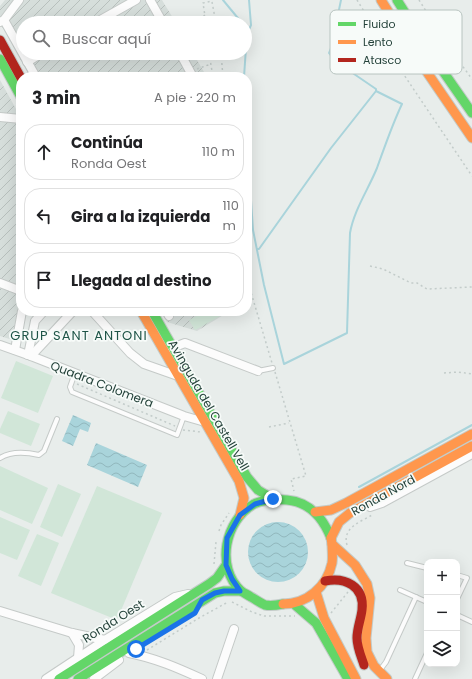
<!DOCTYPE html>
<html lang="es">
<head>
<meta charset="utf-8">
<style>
	body { margin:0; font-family:Poppins,sans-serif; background:#f6f6f6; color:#202124 }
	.controls { position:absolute; right:12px; bottom:12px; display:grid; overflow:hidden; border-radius:8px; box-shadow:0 4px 16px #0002 }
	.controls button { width:36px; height:36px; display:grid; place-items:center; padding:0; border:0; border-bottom:1px solid #e0e0e0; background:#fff; color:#202124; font:20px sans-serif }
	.stop { position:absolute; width:12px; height:12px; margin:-9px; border:3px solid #1a73e8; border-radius:50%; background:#fff }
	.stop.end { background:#1a73e8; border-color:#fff; box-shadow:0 1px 4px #0008 }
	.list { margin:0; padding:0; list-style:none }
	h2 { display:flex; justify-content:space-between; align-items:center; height:52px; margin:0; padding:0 16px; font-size:17px }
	h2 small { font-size:13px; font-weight:400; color:#757577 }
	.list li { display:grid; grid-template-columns:26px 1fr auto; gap:12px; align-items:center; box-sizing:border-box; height:56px; margin:0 8px 8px; padding:0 8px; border:1px solid #e0e0e0; border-radius:16px }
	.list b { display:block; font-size:15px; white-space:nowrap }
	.list p { margin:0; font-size:13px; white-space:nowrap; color:#757577 }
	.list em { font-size:13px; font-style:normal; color:#757577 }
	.icon { flex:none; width:22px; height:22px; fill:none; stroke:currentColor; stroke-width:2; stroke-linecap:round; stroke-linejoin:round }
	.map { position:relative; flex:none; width:472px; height:679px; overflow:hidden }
	.search { position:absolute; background:#fff; box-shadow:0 4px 16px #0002; left:16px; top:16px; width:236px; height:44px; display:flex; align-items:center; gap:10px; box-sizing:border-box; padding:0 14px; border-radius:22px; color:#757577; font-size:15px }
	.panel { position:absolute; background:#fff; box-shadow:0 4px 16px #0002; left:16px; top:72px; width:236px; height:244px; border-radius:16px }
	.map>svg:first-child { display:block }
	.industrial { fill:url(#industrial-furrows) }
	.green { fill:#d1e6d8 }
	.water { fill:url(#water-waves) }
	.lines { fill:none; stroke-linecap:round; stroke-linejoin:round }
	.stream { stroke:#a9d4db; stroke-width:2 }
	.lane-casing { stroke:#c5cac8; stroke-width:6 }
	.street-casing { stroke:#c5cac8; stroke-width:10 }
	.fast-casing { stroke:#c3cbc8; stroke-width:11 }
	.slow-casing { stroke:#c3cbc8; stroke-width:11 }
	.jam-casing { stroke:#c3cbc8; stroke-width:11 }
	.path { stroke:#c3ccca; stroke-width:1.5; stroke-dasharray:2 3; stroke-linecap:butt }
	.lane { stroke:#fcfcfc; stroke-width:4 }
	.street { stroke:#fcfcfc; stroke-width:8 }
	.fast { stroke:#63d668; stroke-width:9 }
	.slow { stroke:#ff974d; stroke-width:9 }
	.jam { stroke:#b3261e; stroke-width:9 }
	.route { stroke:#1a73e8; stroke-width:5 }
	.labels { text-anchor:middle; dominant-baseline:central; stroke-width:3.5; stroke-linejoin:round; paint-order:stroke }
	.street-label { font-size:12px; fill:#24423a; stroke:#f7fbf9 }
	.neighbourhood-label { font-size:13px; letter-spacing:1px; fill:#1f5548; stroke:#f7fbf9 }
	.key { fill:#f7fbf9; stroke:#b8c4c0; stroke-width:1 }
	.key-label { font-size:11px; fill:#24423a }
</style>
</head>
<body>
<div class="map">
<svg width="472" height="679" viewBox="0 0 472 679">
	<defs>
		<pattern id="industrial-furrows" width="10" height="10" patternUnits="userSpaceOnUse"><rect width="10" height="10" fill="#d6dedb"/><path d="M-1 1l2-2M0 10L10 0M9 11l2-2" fill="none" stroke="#b8c0bd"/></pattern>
		<pattern id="water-waves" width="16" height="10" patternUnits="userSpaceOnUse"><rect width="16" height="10" fill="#a9d4db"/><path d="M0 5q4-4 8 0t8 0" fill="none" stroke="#91b7bd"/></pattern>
	</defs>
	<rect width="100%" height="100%" fill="#e8edeb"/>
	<!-- industrial -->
	<g class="industrial">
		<polygon points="5,0 162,0 176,23 23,23 23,53 193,53 204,72 205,77 30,77 0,23 0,6"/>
		<polygon points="0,80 21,118 21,311 16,341 0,336"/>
		<polygon points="161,311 230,311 197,331 167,322"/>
	</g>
	<!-- green -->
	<g class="green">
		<polygon points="206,311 229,311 195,330 189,320"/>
		<polygon points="16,361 53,376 38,413 1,398"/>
		<polygon points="8,411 40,424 31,446 0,433 0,429"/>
		<polygon points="0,466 48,488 32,524 0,510"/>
		<polygon points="58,484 81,494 62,537 40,527"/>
		<polygon points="97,486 162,513 117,620 51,593"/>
		<polygon points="0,517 30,530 17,560 0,553"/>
		<polygon points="37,534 59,543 41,586 18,576"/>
	</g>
	<!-- water -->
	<g class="water">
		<polygon points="73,415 91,423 88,432 80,429 73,446 62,441"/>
		<polygon points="96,443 147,465 138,487 87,465"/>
		<circle cx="278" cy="552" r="30"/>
	</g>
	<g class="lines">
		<!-- stream -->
		<g class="stream">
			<polyline points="223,0 242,23"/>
			<polyline points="248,32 251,25 249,0"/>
			<polyline points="244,77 247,33 245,27"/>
			<path d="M247,141L253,230L264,285L284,364L347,333L350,233C354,210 368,190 377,168C385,146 392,125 402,104L376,91V89L335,61L329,53L331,48L341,0"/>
			<polyline points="257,249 259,249 331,148 376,91"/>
			<polyline points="359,487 472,425"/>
		</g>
		<defs>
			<g id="lane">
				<polyline points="258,371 273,368"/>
				<polyline points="75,373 70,387 72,392 177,435 184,416"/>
				<path d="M0,458C11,451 26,452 39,455L44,451L57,419"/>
				<polyline points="407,563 427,568"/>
				<polyline points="457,575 467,578 457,599"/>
				<polyline points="400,590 427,602"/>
				<polyline points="457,615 472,622"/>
				<polyline points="380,670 386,662 416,597"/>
				<polyline points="415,679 427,653"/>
			</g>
			<g id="street">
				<polyline points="150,0 163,23"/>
				<polyline points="4,20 36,77"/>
				<polyline points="0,22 4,20 19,0"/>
				<polyline points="95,23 136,0"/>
				<polyline points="180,53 193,77"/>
				<polyline points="27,62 42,53"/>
				<polyline points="0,117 21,119"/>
				<polyline points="0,283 21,291"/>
				<polyline points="92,311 130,353 144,364 178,376"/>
				<polyline points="166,311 169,316"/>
				<polyline points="0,345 31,356 184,416 205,422"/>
				<polyline points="172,348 185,343 258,371"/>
				<polyline points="15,350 22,311"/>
				<polyline points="28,355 35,321 44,311"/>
				<polyline points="31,356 73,311"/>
				<polyline points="370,507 382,503 472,454"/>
				<polyline points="0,611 72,633 105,640"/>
				<polyline points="72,633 79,645 78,658"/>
				<path d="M129,653C155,658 178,668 202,679"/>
				<polyline points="46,679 105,640 175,597 188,594"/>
				<polyline points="94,679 119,660"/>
				<polyline points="217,679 234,629"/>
			</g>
			<g id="fast">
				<polyline points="397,0 431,54 472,113"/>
				<polyline points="0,59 21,97"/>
				<polyline points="152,311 247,477 258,490 273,499"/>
				<path d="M283,604C278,605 270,606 265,605C260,603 255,599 251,597C248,595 244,593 241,591C215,567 225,520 254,504C265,499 276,499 287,500C310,502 323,518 331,538"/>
				<polyline points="294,604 316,623 348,679"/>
				<polyline points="59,679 209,584 217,578 226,565"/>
				<polyline points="78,679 215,593 224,591 241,591"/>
			</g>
			<g id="slow">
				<polyline points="381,0 420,62 472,138"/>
				<polyline points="141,311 239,481 244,498 240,515"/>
				<polyline points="315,512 331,510 346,503 472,434"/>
				<polyline points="331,538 332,544 355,565 367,584 370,598 366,638 367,652 374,666 387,679"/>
				<polyline points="331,538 339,522 350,513 472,446"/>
				<polyline points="316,592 324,618 356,679"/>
				<path d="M283,604C307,604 327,587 332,563C333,557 332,550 332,544"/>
			</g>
			<g id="jam">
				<polyline points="0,40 21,78"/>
				<path d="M325,581C345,577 365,586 362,610C361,619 357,628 357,638C357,647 361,656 364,665"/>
			</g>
		</defs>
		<!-- lane casing -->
		<use href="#lane" class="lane-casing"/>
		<!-- street casing -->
		<use href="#street" class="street-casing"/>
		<!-- fast casing -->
		<use href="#fast" class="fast-casing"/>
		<!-- slow casing -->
		<use href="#slow" class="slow-casing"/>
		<!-- jam casing -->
		<use href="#jam" class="jam-casing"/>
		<!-- path -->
		<g class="path">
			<polyline points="357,0 396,63 472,176"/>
			<polyline points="419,0 450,49 472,79"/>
			<polyline points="212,2 216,23"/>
			<polyline points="196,23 205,15"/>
			<polyline points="206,23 203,3 212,1"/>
			<polyline points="209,53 213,77"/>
			<polyline points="221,53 223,77"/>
			<polyline points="197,69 211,64"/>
			<polyline points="370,266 383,269 411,283 417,283 427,289 472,287"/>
			<polyline points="247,279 272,363"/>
			<polyline points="275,372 306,476 291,479 294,491"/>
			<polyline points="444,373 458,372 472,374"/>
			<polyline points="77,384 175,426"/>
			<polyline points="269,427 289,423"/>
			<polyline points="183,430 201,432"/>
			<polyline points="219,531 221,525 229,513"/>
			<path d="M347,545C342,528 360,522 372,515"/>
			<polyline points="214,564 216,542"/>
			<polyline points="232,602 252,612 264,616 295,616"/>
			<polyline points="331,613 348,592"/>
			<polyline points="147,650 199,618 228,602"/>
		</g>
		<!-- lane -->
		<use href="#lane" class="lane"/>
		<!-- street -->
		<use href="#street" class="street"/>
		<!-- fast -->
		<use href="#fast" class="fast"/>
		<!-- slow -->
		<use href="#slow" class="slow"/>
		<!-- jam -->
		<use href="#jam" class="jam"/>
	</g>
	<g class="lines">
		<!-- route -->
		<polyline class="route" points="136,649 195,613 202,600 215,593 224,591 240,591 232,579 226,565 227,538 240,515 255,504 273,499"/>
	</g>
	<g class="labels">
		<!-- street labels -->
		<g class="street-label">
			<text transform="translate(102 384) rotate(21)">Quadra Colomera</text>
			<text transform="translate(209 405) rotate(60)">Avinguda del Castell Vell</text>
			<text transform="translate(383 495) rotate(-29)">Ronda Nord</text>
			<text transform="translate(113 621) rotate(-32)">Ronda Oest</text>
		</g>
		<!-- neighbourhood labels -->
		<g class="neighbourhood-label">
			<text x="79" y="335">GRUP SANT ANTONI</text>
		</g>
	</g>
	<!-- legend -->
	<rect x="330" y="10" width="132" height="64" rx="6" class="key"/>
	<rect x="338" y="22" width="18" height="4" fill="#63d668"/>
	<rect x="338" y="40" width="18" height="4" fill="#ff974d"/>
	<rect x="338" y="58" width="18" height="4" fill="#b3261e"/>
	<g class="key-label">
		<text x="363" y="28">Fluido</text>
		<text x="363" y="46">Lento</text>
		<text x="363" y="64">Atasco</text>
	</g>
</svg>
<div class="controls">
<button>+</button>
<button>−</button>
<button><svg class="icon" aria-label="layers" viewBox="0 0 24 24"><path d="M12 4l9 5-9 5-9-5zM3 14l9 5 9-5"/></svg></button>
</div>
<div class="stop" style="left:136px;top:649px"></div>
<div class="stop end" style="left:273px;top:499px"></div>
<div class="search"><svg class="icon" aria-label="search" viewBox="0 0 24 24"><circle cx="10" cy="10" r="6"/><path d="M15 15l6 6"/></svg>Buscar aquí</div>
<section class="panel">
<h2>3 min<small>A pie · 220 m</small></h2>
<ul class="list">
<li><svg class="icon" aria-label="ahead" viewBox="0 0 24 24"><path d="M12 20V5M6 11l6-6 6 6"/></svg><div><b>Continúa</b><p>Ronda Oest</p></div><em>110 m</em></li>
<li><svg class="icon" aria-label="left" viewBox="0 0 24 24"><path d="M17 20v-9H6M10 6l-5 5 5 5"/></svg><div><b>Gira a la izquierda</b></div><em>110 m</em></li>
<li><svg class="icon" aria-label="arrive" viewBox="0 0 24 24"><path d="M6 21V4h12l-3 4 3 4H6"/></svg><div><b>Llegada al destino</b></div></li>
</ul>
</section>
</div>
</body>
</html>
